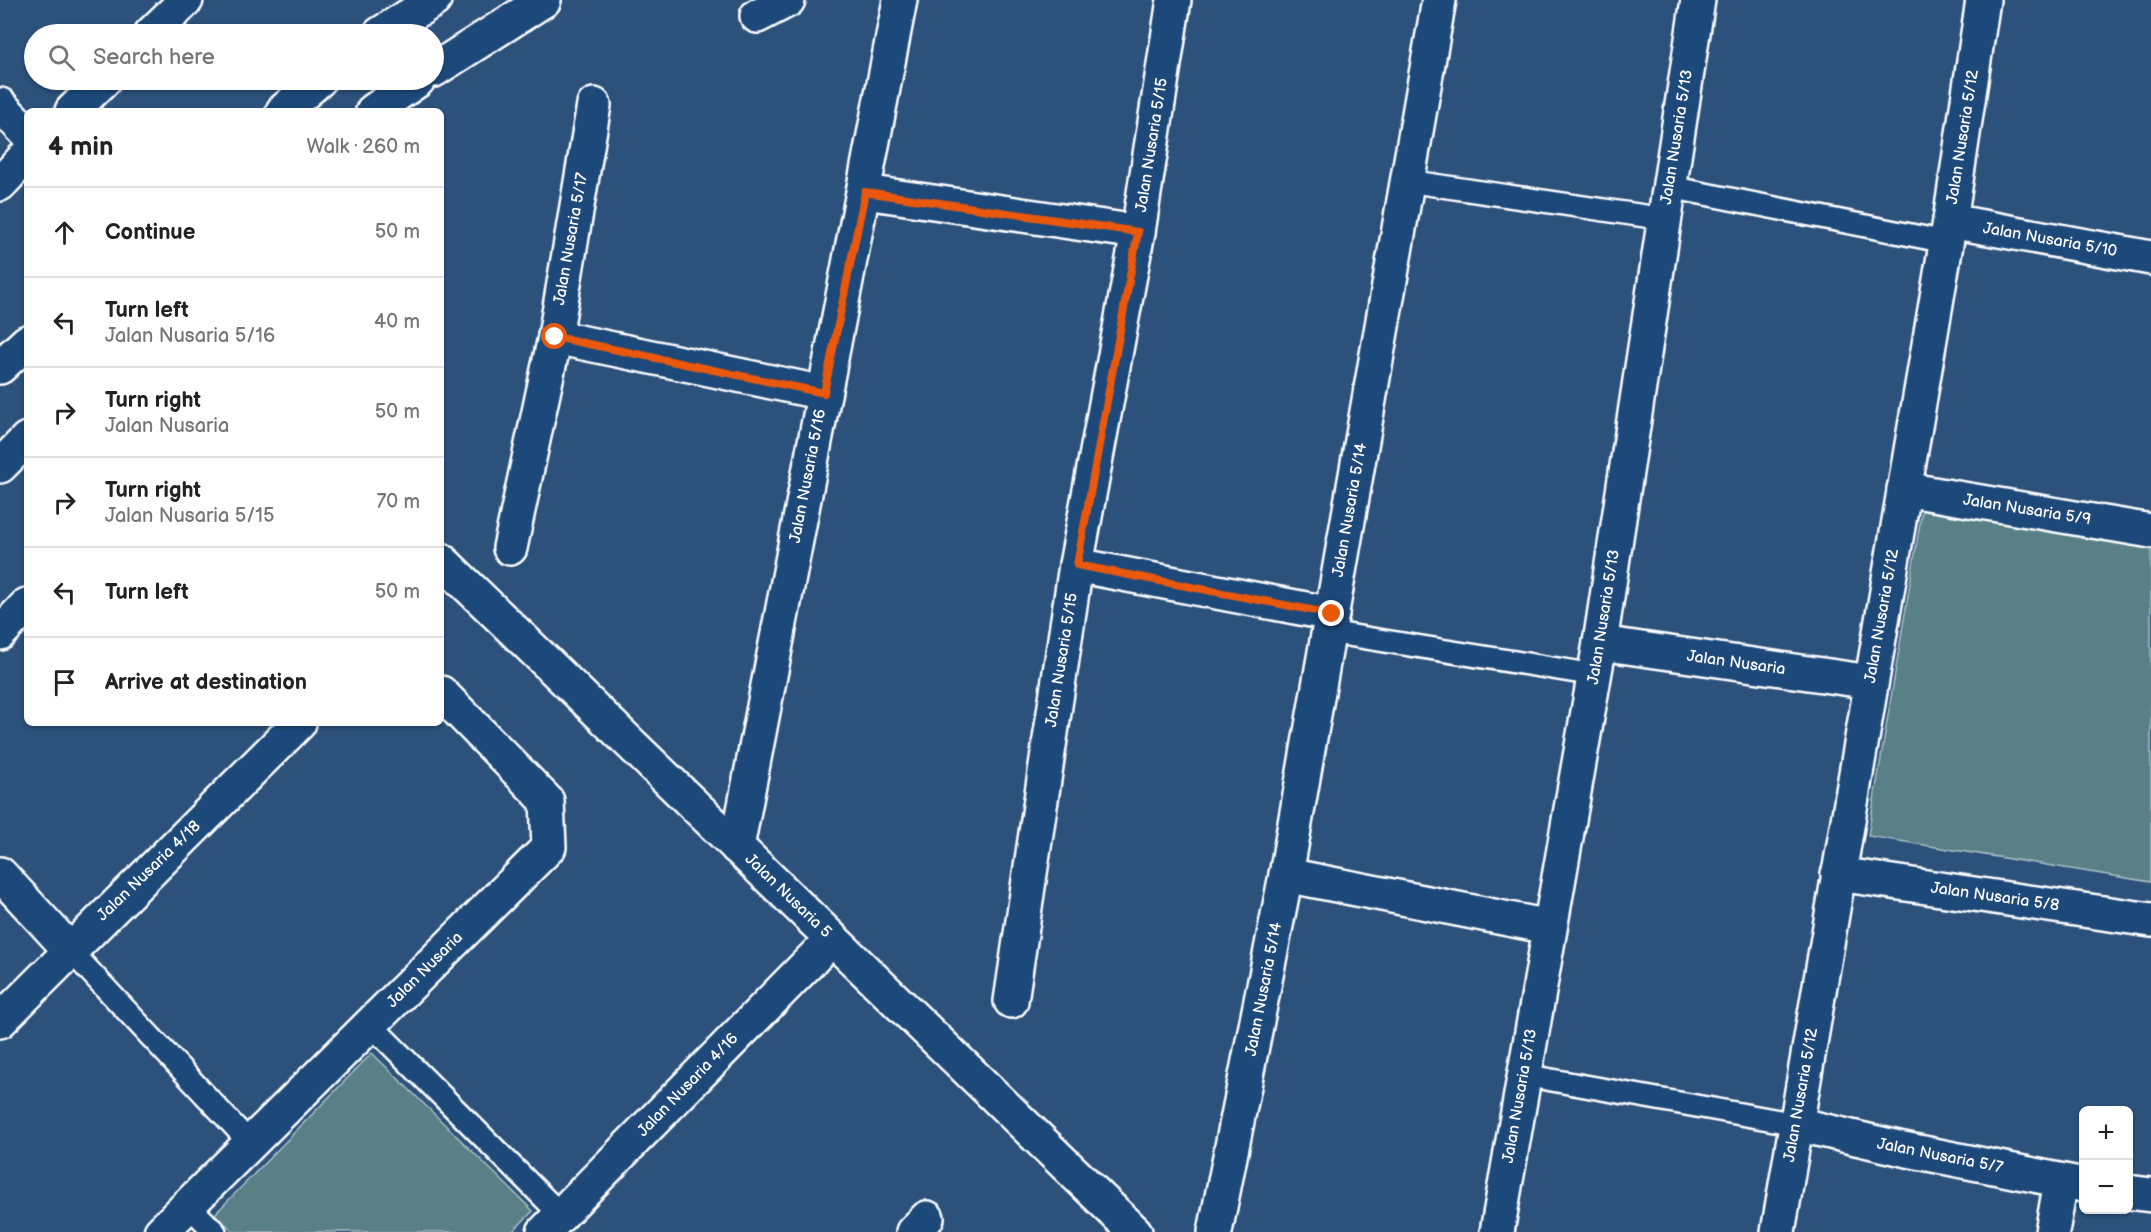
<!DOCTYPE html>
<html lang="en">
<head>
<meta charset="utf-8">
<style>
	body { margin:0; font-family:"Balsamiq Sans",sans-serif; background:#f6f6f6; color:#222 }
	.controls { position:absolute; right:18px; bottom:18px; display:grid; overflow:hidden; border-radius:9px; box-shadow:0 2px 4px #0004 }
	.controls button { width:54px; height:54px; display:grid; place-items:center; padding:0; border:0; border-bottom:2px solid #e0e0e0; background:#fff; color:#222; font:30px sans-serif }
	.stop { position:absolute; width:18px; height:18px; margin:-14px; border:4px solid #ea580c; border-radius:50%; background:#fff }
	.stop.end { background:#ea580c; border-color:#fff; box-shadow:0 2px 6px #0008 }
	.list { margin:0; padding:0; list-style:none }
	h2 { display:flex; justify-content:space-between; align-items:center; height:78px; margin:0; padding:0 24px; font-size:26px }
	h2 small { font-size:20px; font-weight:400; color:#767676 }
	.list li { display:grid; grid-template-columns:39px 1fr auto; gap:18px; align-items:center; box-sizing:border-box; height:90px; padding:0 24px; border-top:2px solid #e0e0e0 }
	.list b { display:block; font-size:22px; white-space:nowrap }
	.list p { margin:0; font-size:20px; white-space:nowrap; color:#767676 }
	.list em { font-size:20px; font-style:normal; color:#767676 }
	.icon { flex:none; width:33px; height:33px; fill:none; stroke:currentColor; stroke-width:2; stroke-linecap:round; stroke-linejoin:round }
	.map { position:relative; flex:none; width:2151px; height:1232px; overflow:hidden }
	.search { position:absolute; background:#fff; box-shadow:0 2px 4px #0004; left:24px; top:24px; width:420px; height:66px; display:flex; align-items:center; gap:15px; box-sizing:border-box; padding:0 21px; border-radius:33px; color:#767676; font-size:22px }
	.panel { position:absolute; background:#fff; box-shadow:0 2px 4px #0004; left:24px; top:108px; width:420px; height:618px; border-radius:9px }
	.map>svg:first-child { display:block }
	.green { fill:#598086; stroke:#acc0c2; stroke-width:1.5 }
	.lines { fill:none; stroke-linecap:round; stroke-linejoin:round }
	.service-casing { stroke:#fff; stroke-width:26 }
	.minor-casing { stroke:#fff; stroke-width:38 }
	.tertiary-casing { stroke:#fff; stroke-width:38 }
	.service { stroke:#1f4a7a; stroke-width:21 }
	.minor { stroke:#1f4a7a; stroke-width:33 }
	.tertiary { stroke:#1f4a7a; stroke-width:33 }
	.route { stroke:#ea580c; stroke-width:8 }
	.labels { text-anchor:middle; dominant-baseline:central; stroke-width:5; stroke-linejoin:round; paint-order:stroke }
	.street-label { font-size:16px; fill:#fff; stroke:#1f4a7a }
</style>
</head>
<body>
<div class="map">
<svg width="2151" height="1232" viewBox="0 0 2151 1232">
	<rect width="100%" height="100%" fill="#2c517b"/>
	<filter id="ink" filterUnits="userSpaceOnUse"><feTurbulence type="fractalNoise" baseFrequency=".0167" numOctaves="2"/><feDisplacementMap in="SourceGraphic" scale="12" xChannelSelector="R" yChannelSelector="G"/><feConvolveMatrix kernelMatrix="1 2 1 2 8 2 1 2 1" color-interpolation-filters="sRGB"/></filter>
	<g filter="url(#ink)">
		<!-- green -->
		<g class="green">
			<polygon points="1923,505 2151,542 2151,882 1868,836"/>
			<polygon points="372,1053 533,1211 512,1232 234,1232 215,1214"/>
		</g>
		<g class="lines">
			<defs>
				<g id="service">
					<polyline points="1407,181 1665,219"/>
					<polyline points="1670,187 1946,242"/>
					<polyline points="1329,632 1595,675"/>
					<polyline points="69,949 250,1143"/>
					<polyline points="370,1024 561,1215"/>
					<polyline points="1524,1075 1796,1124"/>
					<polyline points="188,1205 215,1232"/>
				</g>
				<g id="minor">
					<polyline points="757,16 788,0"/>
					<polyline points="151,34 186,0"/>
					<polyline points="0,105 27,133"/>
					<polyline points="72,111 104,80"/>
					<polyline points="0,184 27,155"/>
					<polyline points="865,192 1138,232"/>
					<polyline points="1950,221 2151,258"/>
					<polyline points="555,337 824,393"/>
					<polyline points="1904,489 2151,531"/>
					<polyline points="510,548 555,337 594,105"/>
					<polyline points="441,560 1135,1232"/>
					<polyline points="1076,565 1332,614"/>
					<polyline points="0,633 27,605"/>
					<polyline points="1600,643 1871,682"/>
					<polyline points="737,847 900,0"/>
					<polyline points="0,874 69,949"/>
					<polyline points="1838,874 2151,920"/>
					<polyline points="1286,875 1549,927"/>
					<polyline points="1011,1001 1076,565 1138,232 1174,0"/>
					<polyline points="0,1021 299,723"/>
					<polyline points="1796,1124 1903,1149 2084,1185"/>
					<polyline points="2128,1192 2151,1195"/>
					<polyline points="161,1232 549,847 547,801 441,693"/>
					<polyline points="544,1232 832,939"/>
					<polyline points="913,1232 927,1218"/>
					<polyline points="1215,1232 1286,875 1439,0"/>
					<polyline points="1497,1232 1600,643 1698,0"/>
					<polyline points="1778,1232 1950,221 1983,0"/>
					<polyline points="2052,1232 2061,1181"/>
				</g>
				<g id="tertiary">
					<polyline points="380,34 434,0"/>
					<polyline points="434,70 544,0"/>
					<polyline points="283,111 319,80"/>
					<polyline points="373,111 418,80"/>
					<polyline points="0,367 27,342"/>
					<polyline points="0,466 27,439"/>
				</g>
			</defs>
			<!-- service casing -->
			<use href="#service" class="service-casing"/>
			<!-- minor casing -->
			<use href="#minor" class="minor-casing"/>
			<!-- tertiary casing -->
			<use href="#tertiary" class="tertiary-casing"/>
			<!-- service -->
			<use href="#service" class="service"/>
			<!-- minor -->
			<use href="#minor" class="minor"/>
			<!-- tertiary -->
			<use href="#tertiary" class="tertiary"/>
		</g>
	</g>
	<g class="lines" filter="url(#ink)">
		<!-- route -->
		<polyline class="route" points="555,337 824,393 865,192 1138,232 1077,565 1332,614"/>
	</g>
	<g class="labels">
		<!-- street labels -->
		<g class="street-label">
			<text transform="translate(1677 137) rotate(-81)">Jalan Nusaria 5/13</text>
			<text transform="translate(1963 137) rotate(-81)">Jalan Nusaria 5/12</text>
			<text transform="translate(1152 145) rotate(-81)">Jalan Nusaria 5/15</text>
			<text transform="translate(571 239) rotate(-80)">Jalan Nusaria 5/17</text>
			<text transform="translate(2050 240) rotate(10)">Jalan Nusaria 5/10</text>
			<text transform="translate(808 476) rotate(-79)">Jalan Nusaria 5/16</text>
			<text transform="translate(1350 510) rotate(-80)">Jalan Nusaria 5/14</text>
			<text transform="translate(2027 510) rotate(9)">Jalan Nusaria 5/9</text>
			<text transform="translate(1882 616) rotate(-80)">Jalan Nusaria 5/12</text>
			<text transform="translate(1604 617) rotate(-81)">Jalan Nusaria 5/13</text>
			<text transform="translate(1062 660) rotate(-81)">Jalan Nusaria 5/15</text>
			<text transform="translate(1736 663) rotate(8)">Jalan Nusaria</text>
			<text transform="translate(149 871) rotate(-44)">Jalan Nusaria 4/18</text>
			<text transform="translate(788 896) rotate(44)">Jalan Nusaria 5</text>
			<text transform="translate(1995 897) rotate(8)">Jalan Nusaria 5/8</text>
			<text transform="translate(425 970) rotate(-45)">Jalan Nusaria</text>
			<text transform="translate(1264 989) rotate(-79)">Jalan Nusaria 5/14</text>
			<text transform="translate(688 1085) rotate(-46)">Jalan Nusaria 4/16</text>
			<text transform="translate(1801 1095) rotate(-80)">Jalan Nusaria 5/12</text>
			<text transform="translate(1520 1096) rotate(-80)">Jalan Nusaria 5/13</text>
			<text transform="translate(1940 1156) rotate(11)">Jalan Nusaria 5/7</text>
		</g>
	</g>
</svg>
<div class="controls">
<button>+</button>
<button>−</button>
</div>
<div class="stop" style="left:555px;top:337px"></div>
<div class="stop end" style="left:1332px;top:614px"></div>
<div class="search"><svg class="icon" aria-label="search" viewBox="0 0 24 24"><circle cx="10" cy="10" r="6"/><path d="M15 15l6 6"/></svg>Search here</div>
<section class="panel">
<h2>4 min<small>Walk · 260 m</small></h2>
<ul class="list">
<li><svg class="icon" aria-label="ahead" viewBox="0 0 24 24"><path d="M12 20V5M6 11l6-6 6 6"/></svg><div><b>Continue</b></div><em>50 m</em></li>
<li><svg class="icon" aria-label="left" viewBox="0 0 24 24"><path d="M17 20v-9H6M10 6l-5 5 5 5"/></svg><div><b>Turn left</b><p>Jalan Nusaria 5/16</p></div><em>40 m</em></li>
<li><svg class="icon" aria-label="right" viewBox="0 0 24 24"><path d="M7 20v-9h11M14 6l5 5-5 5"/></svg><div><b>Turn right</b><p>Jalan Nusaria</p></div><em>50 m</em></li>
<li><svg class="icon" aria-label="right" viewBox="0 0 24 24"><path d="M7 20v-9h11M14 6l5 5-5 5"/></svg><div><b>Turn right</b><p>Jalan Nusaria 5/15</p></div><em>70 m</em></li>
<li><svg class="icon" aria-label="left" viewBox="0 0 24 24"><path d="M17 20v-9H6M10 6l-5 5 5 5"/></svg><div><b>Turn left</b></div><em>50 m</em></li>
<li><svg class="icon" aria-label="arrive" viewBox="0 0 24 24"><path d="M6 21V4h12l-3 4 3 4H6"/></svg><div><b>Arrive at destination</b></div></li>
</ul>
</section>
</div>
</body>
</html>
